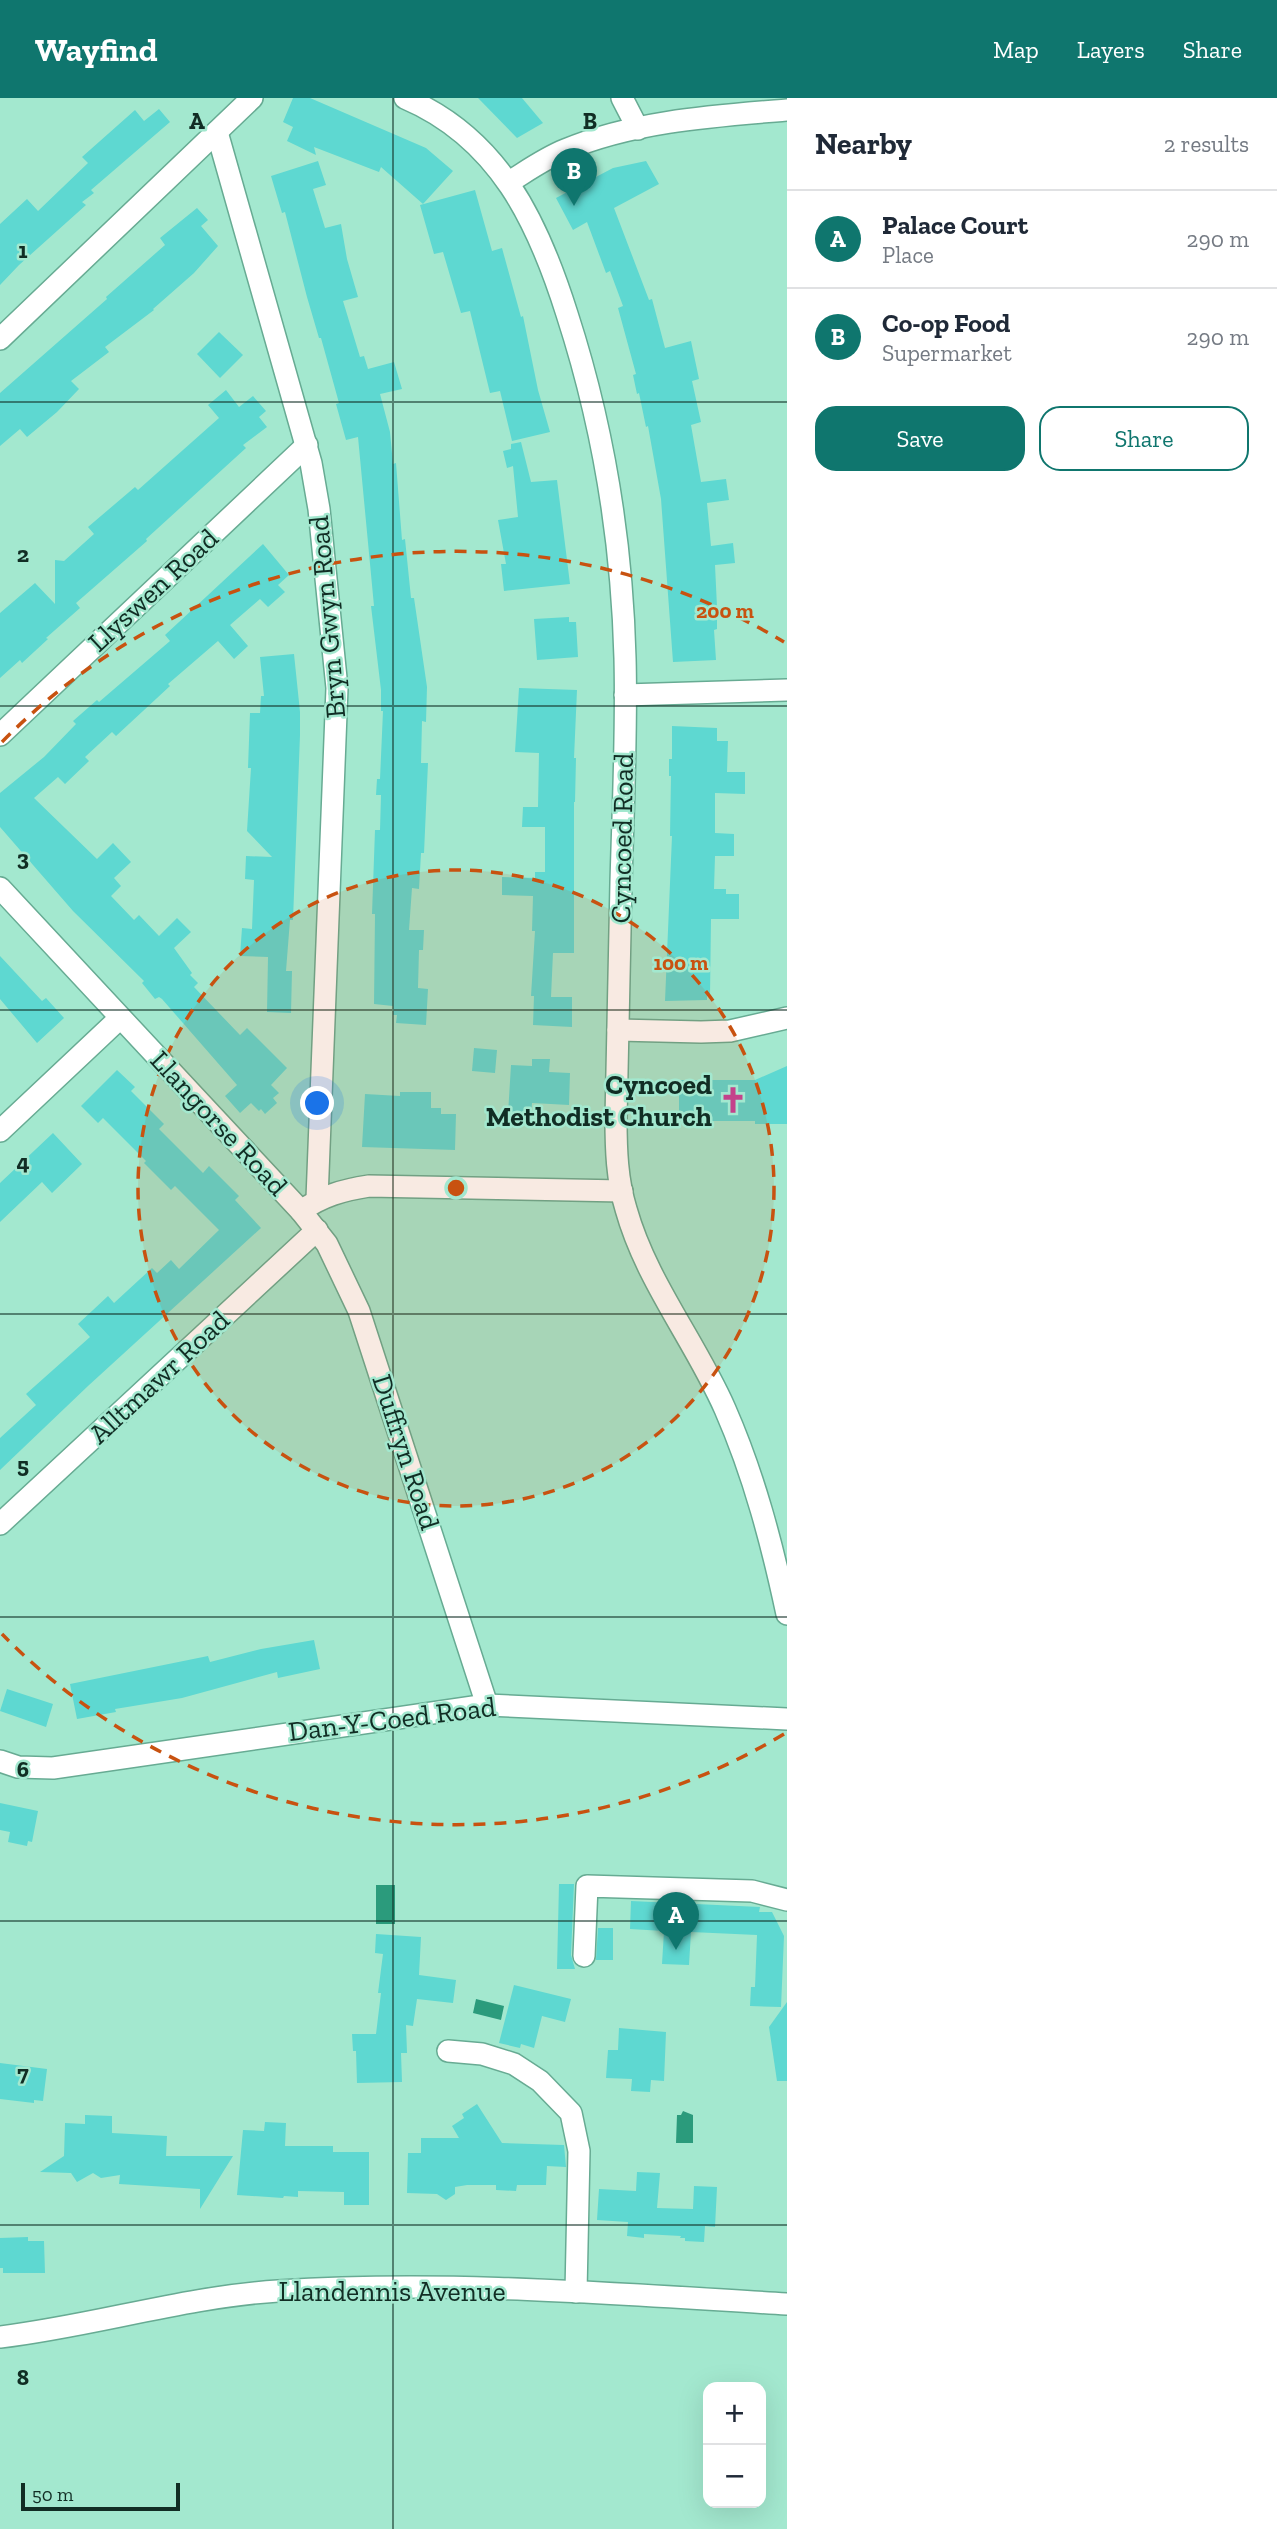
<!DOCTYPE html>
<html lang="en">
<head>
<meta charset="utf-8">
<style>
	body { margin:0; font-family:"Zilla Slab",serif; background:#f2f2f3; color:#1f2937 }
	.controls { position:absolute; right:21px; bottom:21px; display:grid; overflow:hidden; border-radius:14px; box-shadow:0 7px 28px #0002 }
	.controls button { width:63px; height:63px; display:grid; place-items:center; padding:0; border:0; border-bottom:2px solid #e0e1e3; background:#fff; color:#1f2937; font:35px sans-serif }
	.scale { position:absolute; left:21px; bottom:18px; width:159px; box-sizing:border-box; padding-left:7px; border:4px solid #112d24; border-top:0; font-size:19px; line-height:24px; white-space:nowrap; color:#112d24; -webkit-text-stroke:5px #a3e8cf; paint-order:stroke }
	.you { position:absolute; left:318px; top:1006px; width:24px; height:24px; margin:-18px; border:5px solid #fff; border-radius:50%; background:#1a73e8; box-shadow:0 0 0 10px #1a73e833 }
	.badge { display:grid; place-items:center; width:46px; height:46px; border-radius:50%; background:#0f766e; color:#fff; font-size:23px; font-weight:700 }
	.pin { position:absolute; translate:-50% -58px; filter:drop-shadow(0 2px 4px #0008) }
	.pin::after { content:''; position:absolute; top:37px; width:24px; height:21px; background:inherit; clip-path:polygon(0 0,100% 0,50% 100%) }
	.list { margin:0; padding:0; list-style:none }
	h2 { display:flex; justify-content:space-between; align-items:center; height:91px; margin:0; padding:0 28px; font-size:30px }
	h2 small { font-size:23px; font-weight:400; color:#747a83 }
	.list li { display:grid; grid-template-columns:46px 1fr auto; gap:21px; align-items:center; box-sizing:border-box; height:98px; padding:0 28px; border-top:2px solid #e0e1e3 }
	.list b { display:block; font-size:26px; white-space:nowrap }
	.list p { margin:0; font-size:23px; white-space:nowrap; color:#747a83 }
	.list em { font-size:23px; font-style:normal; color:#747a83 }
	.actions { display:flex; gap:14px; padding:21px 28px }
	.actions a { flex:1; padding:16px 0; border:2px solid #0f766e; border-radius:21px; text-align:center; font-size:24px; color:#0f766e }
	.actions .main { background:#0f766e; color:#fff }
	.map { position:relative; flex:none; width:787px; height:2431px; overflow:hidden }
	header { display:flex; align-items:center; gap:42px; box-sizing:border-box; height:98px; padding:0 35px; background:#0f766e; color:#fff }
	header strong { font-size:33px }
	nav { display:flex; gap:38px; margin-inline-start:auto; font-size:24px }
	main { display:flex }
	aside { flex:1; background:#fff }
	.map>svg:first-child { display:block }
	.water { fill:#2b9b7c }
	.building { fill:#5ed8d1 }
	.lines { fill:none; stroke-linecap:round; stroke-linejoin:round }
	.minor-casing { stroke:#67ab93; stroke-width:24 }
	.minor { stroke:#fff; stroke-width:21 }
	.grid { fill:none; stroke:#112d24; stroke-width:2; stroke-opacity:0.55 }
	.ring { fill:none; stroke:#c85210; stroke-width:3.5; stroke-dasharray:12 9 }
	.labels { text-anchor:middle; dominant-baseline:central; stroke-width:5; stroke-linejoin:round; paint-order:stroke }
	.street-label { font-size:28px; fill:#112d24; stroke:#a3e8cf }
	.poi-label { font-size:28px; font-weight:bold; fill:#112d24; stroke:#a3e8cf; text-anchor:end }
	.grid-label { font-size:23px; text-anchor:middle; font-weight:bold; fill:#112d24; stroke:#a3e8cf; stroke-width:5; stroke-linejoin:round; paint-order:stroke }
	.centre { fill:#c85210; stroke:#a3e8cf; stroke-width:3.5 }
	.ring-label { font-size:21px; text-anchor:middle; font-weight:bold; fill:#c85210; stroke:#a3e8cf; stroke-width:5; stroke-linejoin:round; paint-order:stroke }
</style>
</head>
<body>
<header>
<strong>Wayfind</strong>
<nav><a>Map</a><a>Layers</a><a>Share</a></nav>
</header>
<main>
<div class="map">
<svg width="787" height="2431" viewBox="0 0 787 2431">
	<rect width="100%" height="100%" fill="#a3e8cf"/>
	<!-- water -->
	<g class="water">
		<rect x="376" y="1787" width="19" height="39"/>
		<polygon points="476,1901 504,1908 501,1922 473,1915"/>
		<polygon points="683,2013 693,2017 693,2045 676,2045 677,2017 681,2017"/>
	</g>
	<!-- building -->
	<g class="building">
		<polygon points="293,0 310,0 426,50 453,73 423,106 381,69 379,74 314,49 316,57 287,43 293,29 283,24"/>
		<polygon points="478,0 522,0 543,25 517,40"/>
		<polygon points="159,11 170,24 91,92 94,95 82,104 86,107 19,167 0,187 0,126 27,101 38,113 88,65 82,59 135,12 144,23"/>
		<polygon points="318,63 326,87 313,91 325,130 341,126 347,161 358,199 343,203 360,259 364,258 368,271 394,264 402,291 380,296 390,334 393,366 396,365 402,442 405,441 411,500 414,500 427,589 426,624 422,623 421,665 428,665 424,755 421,755 419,791 412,790 409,832 424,832 423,852 419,852 418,890 428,891 426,927 396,925 397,917 393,917 393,908 374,906 375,816 372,816 375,732 380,732 381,697 376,697 377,681 380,681 383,613 381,613 381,592 371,508 374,508 358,339 346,342 336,306 339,305 321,240 319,240 307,199 285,114 282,115 271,78"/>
		<polygon points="646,63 659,86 614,110 649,202 652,201 665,250 691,243 699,281 692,283 701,324 691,327 701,384 726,381 729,402 707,405 711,448 733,445 735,465 715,467 717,509 717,531 714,532 716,562 673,564 661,401 648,328 646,329 639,295 637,296 633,277 636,276 618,210 623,208 610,173 606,175 587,124 573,132 556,100 613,70"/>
		<polygon points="475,92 492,153 502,150 521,219 523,218 538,292 550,334 512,343 500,293 490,295 470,213 461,215 443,154 434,156 420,107"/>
		<polygon points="197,110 208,122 201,128 218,148 194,175 153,211 154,212 105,249 109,254 71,283 79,291 57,314 27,339 20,331 0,348 0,295 107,201 106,199 165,147 160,140"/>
		<polygon points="219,234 243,257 220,280 197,256"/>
		<polygon points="226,292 239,309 253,298 266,313 259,319 267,329 243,347 246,350 146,441 147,443 76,505 80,510 46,540 48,541 22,565 20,562 0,580 0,515 35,485 55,506 55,462 64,463 94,436 88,429 135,389 138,392 219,320 208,307"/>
		<polygon points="521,344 531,384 557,382 570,486 504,493 501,466 506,466 498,422 518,419 513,368 507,370 503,353 511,351 511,346"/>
		<polygon points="263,446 289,477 278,487 285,494 268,509 260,501 230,527 248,548 234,561 218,543 168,586 170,588 116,638 112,634 85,659 89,663 65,686 58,679 34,700 97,761 113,745 131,764 114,780 121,788 111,798 134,822 139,817 159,838 177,820 191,834 174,850 192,875 190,877 198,885 194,889 240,937 247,930 287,970 271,987 279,995 273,1000 277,1005 265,1016 261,1011 259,1013 251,1005 240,1015 225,998 237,987 162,901 159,899 155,901 142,885 144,883 73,813 0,729 0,695 44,659 76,626 73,623 97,602 99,604 170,543 165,537"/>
		<polygon points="569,519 569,524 576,524 578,559 537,562 534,521"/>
		<polygon points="294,556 300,614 300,637 293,822 290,822 286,873 292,873 291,915 267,914 268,859 240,858 242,830 252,831 254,782 245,781 246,758 272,759 247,733 251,670 248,670 250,615 260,615 261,598 264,598 260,559"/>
		<polygon points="519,590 577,592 574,660 576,660 575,704 574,704 574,855 553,855 551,899 572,899 572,929 533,927 534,898 531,898 535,833 532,833 533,798 502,797 502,779 535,780 535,774 545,774 545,729 522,729 523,709 538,709 539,655 515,654"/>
		<polygon points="672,628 717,630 717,643 728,643 727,674 745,674 745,696 715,695 715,735 734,736 734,758 715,758 714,791 726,791 726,796 739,796 739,821 711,821 710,898 707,898 707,902 665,903 672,738 670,738 671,678 669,678 669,661 672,661"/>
		<polygon points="0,858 42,903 46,900 64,920 37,945 0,901"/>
		<polygon points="474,950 497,952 495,975 472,973"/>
		<polygon points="532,961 550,961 549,974 570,975 569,1007 532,1005 531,1017 508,1016 511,967 532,968"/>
		<polygon points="787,968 787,1026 755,1026 755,1023 679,1023 679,982 755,982"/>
		<polygon points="117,972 135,989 131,993 164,1026 159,1031 203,1075 209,1068 239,1098 235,1102 261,1130 88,1288 0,1372 0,1340 36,1307 26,1296 90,1239 78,1226 108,1198 114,1205 152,1170 157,1175 171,1162 179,1171 219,1132 175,1088 171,1092 144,1065 146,1063 103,1020 98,1025 81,1008"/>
		<polygon points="400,994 431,994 431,1010 441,1010 441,1016 456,1016 455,1052 362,1049 365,996 400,998"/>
		<polygon points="53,1035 82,1066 52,1095 42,1084 0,1124 0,1085"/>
		<polygon points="314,1542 320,1571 278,1580 277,1574 182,1600 115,1611 116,1614 77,1621 70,1586 208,1558 210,1564 261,1551"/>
		<polygon points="7,1591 53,1606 46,1629 0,1613"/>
		<polygon points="0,1705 38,1713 32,1744 28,1743 27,1748 8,1744 10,1734 0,1732"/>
		<polygon points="559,1786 574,1786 571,1857 575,1871 557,1871"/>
		<polygon points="631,1803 760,1809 759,1814 772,1814 784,1838 781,1909 750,1908 751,1889 755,1889 757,1837 691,1834 689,1867 662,1866 664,1833 630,1831"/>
		<polygon points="598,1830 613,1830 613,1862 596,1862"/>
		<polygon points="376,1836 421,1839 419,1877 456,1882 453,1905 417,1901 413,1928 406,1927 407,1955 401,1955 402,1984 357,1985 356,1953 353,1953 352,1936 376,1936 381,1895 378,1895 383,1856 375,1855"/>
		<polygon points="514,1887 571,1901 565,1924 542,1918 534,1950 521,1946 520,1950 499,1945"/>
		<polygon points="787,1904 787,1983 777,1983 769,1929"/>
		<polygon points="619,1930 666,1934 664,1983 651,1982 650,1994 631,1993 632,1981 606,1980 608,1952 618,1952"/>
		<polygon points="0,1965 47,1971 43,2003 34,2002 34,2005 0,2001"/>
		<polygon points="477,2006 502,2045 564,2047 566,2069 547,2068 546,2087 517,2087 516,2093 496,2092 496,2087 467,2087 455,2089 455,2096 446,2102 437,2096 407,2095 408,2055 421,2055 421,2040 459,2040 452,2028 464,2020 462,2016"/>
		<polygon points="85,2017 112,2018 112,2035 167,2038 166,2058 233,2058 200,2111 200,2091 119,2086 120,2077 101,2080 93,2075 77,2084 71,2075 40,2074 64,2058 65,2025 85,2026"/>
		<polygon points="265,2024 286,2025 285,2048 333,2048 333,2054 369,2054 369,2107 344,2107 344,2094 298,2093 298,2099 284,2098 283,2100 237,2097 243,2032 264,2033"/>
		<polygon points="637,2074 660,2075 657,2110 693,2111 694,2088 717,2089 715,2129 705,2128 704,2144 685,2143 685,2140 680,2140 681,2138 644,2136 644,2140 627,2138 628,2124 597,2122 599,2091 636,2093"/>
		<polygon points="28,2139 28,2143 44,2143 45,2175 3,2175 3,2170 0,2170 0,2140"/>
	</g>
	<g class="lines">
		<defs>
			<g id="minor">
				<path d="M405,0C499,40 538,124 567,216C603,327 622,443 625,560C627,635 623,710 621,785C619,864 618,942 616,1021C616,1051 617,1082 626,1111C646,1183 695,1243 725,1311C754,1377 772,1446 787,1516"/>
				<polyline points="622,0 638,31"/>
				<polyline points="217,34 311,365 319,411 337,590 317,1101"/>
				<path d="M509,84C527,73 545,60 565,52C634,23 713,18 787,12"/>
				<polyline points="0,241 252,0"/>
				<polyline points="625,597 787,592"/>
				<polyline points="0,637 307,347"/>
				<path d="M0,790L301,1113C322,1098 343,1092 369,1088L622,1093"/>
				<polyline points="618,932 701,934 730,933 787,920"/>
				<polyline points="0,1033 120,920"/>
				<polyline points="301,1113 327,1146 359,1213 487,1607"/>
				<polyline points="0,1426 317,1132"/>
				<polyline points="0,1663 18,1669 53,1670 487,1607 787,1621"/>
				<polyline points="584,1858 587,1788 752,1793 787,1802"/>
				<polyline points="448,1953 482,1956 514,1966 540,1983 571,2015 579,2053 576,2194"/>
				<path d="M0,2239C93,2228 184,2199 278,2193C447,2182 618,2196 787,2206"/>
			</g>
		</defs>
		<!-- minor casing -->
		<use href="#minor" class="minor-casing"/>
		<!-- minor -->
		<use href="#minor" class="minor"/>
	</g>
	<!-- grid -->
	<path class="grid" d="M393,0V2431M0,304H787M0,608H787M0,912H787M0,1216H787M0,1519H787M0,1823H787M0,2127H787"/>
	<!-- distance rings -->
	<circle cx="456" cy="1090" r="318" fill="#c85210" fill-opacity=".12"/>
	<g class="ring">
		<circle cx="456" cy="1090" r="318"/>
		<path d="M784 1636A637 637 0 0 1 2 1536M2 644A637 637 0 0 1 784 544"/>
	</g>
	<!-- icons -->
	<defs>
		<symbol id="church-bare" viewBox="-9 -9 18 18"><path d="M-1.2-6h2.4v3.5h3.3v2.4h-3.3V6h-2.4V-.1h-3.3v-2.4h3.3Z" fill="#c4428b" stroke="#a3e8cf" stroke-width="2.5" paint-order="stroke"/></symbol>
	</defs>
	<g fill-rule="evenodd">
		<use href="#church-bare" x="714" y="983" width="38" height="38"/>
	</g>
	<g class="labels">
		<!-- street labels -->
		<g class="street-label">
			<text transform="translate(153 492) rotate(-43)">Llyswen Road</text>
			<text transform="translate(327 519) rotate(-95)">Bryn Gwyn Road</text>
			<text transform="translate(622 740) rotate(-89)">Cyncoed Road</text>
			<text transform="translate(219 1025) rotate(47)">Llangorse Road</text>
			<text transform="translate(159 1279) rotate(-43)">Alltmawr Road</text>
			<text transform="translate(406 1354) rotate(72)">Duffryn Road</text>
			<text transform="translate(392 1621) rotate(-7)">Dan-Y-Coed Road</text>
			<text x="392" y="2193">Llandennis Avenue</text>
		</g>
		<!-- poi labels -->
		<g class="poi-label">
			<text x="712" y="986">Cyncoed<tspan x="712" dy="32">Methodist Church</tspan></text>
		</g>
	</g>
	<g class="grid-label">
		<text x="197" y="31">A</text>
		<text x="590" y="31">B</text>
		<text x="23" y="160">1</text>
		<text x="23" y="464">2</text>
		<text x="23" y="768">3</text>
		<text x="23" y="1072">4</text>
		<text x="23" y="1375">5</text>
		<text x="23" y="1679">6</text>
		<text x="23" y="1983">7</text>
		<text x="23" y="2287">8</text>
	</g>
	<circle cx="456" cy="1090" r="10" class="centre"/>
	<g class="ring-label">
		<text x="725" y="520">200 m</text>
		<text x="681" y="872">100 m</text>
	</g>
</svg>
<div class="controls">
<button>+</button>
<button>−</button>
</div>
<div class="scale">50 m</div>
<div class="you"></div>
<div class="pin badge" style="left:676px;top:1852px">A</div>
<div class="pin badge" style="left:574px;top:108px">B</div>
</div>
<aside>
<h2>Nearby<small>2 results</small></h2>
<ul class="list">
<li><span class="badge">A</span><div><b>Palace Court</b><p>Place</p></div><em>290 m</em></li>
<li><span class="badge">B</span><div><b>Co-op Food</b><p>Supermarket</p></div><em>290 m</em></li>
</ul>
<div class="actions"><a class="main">Save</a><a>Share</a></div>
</aside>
</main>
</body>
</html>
